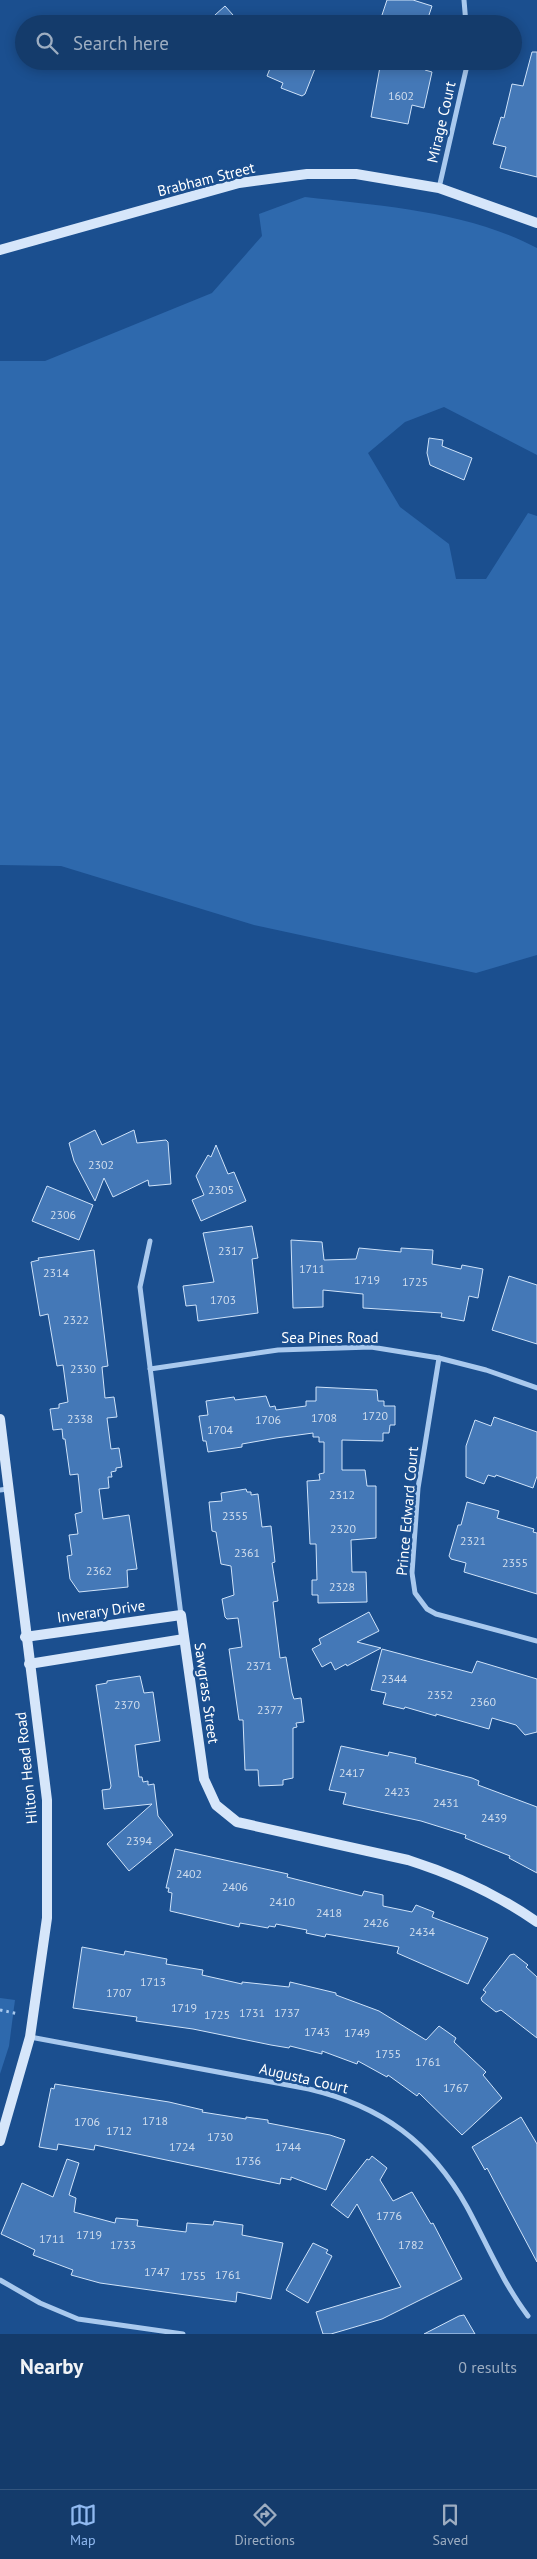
<!DOCTYPE html>
<html lang="en">
<head>
<meta charset="utf-8">
<style>
	body { margin:0; font-family:"PT Sans",sans-serif; background:#1d4271; color:#f1f3f6 }
	.list { margin:0; padding:0; list-style:none }
	h2 { display:flex; justify-content:space-between; align-items:center; height:65px; margin:0; padding:0 20px; font-size:21px }
	h2 small { font-size:16px; font-weight:400; color:#9dadc1 }
	.icon { flex:none; width:28px; height:28px; fill:none; stroke:currentColor; stroke-width:2; stroke-linecap:round; stroke-linejoin:round }
	.map { position:relative; flex:none; width:537px; height:2334px; overflow:hidden }
	.search { position:absolute; background:#143b6b; box-shadow:0 2px 12px #0003; left:15px; right:15px; top:15px; height:55px; display:flex; align-items:center; gap:12px; box-sizing:border-box; padding:0 18px; border-radius:28px; color:#9dadc1; font-size:19px }
	.sheet { height:155px; background:#143b6b }
	nav { display:flex; justify-content:space-around; align-items:center; box-sizing:border-box; height:70px; border-top:1px solid #33557e; background:#143b6b; font-size:14px; color:#9dadc1 }
	nav a { display:grid; justify-items:center; gap:2px }
	nav .on { color:#90b9f0 }
	.map>svg:first-child { display:block }
	.green { fill:#2e69ad }
	.building { fill:#4478b7; stroke:#cfe3fa }
	.lines { fill:none; stroke-linecap:round; stroke-linejoin:round }
	.path { stroke:#a9c9ee; stroke-width:3; stroke-dasharray:2.5 4; stroke-linecap:butt }
	.street { stroke:#a9c9ee; stroke-width:5 }
	.secondary { stroke:#d6e6fa; stroke-width:10 }
	.labels { text-anchor:middle; dominant-baseline:central; stroke-width:5; stroke-linejoin:round; paint-order:stroke }
	.number-label { font-size:12px; fill:#d0dded }
	.street-label { font-size:15px; fill:#fff; stroke:#1b4f8f }
</style>
</head>
<body>
<div class="map">
<svg width="537" height="2334" viewBox="0 0 537 2334">
	<rect width="100%" height="100%" fill="#1b4f8f"/>
	<!-- green -->
	<g class="green">
		<path d="M305,197C382,206 467,211 537,248V455L444,407L405,422L368,453L400,507L449,544L456,579H486L528,513L537,516V955L476,973L254,925L61,866L0,865V361H45L212,293L262,236L259,214Z"/>
		<polygon points="0,1998 15,2000 9,2046 0,2074"/>
	</g>
	<!-- building -->
	<g class="building">
		<polygon points="387,0 413,0 432,6 426,24 379,24"/>
		<polygon points="225,6 241,24 205,24"/>
		<polygon points="532,52 537,52 537,177 500,168 506,147 493,144 501,117 504,118 512,84 523,86"/>
		<polygon points="273,61 318,61 305,94 302,96 281,88 283,83 267,76"/>
		<polygon points="381,61 427,61 425,70 432,72 424,108 412,105 408,124 371,117"/>
		<polygon points="429,438 443,440 442,446 472,458 464,480 430,465 427,453"/>
		<polygon points="95,1130 102,1145 134,1130 137,1143 166,1140 168,1142 171,1184 149,1186 148,1180 113,1197 104,1178 95,1201 74,1161 69,1143"/>
		<polygon points="216,1145 228,1174 234,1172 246,1201 201,1221 192,1200 204,1195 196,1176 208,1155 211,1157"/>
		<polygon points="47,1186 93,1205 79,1240 32,1221"/>
		<polygon points="252,1226 258,1258 252,1259 258,1313 198,1321 196,1305 186,1306 183,1286 214,1282 203,1233"/>
		<polygon points="291,1240 322,1242 324,1260 356,1259 359,1248 401,1252 401,1248 433,1250 432,1264 461,1269 462,1265 483,1269 478,1298 469,1296 464,1321 441,1317 442,1313 363,1308 363,1294 323,1290 323,1307 293,1308"/>
		<polygon points="94,1250 108,1366 102,1367 105,1398 114,1397 117,1417 107,1418 111,1449 119,1448 122,1467 116,1468 116,1471 111,1472 112,1477 108,1477 109,1488 99,1489 103,1519 129,1515 137,1569 127,1570 128,1587 79,1592 70,1579 67,1556 72,1555 69,1535 78,1534 75,1514 82,1512 78,1474 70,1475 65,1439 63,1439 62,1429 53,1430 50,1409 59,1408 59,1404 68,1402 63,1365 57,1366 48,1314 40,1316 31,1262 39,1260 38,1258"/>
		<polygon points="509,1276 537,1285 537,1344 492,1330"/>
		<polygon points="316,1387 377,1390 378,1401 384,1401 384,1406 395,1406 395,1425 390,1425 389,1433 383,1433 383,1441 342,1440 342,1470 365,1470 367,1486 376,1486 376,1538 351,1540 352,1572 366,1572 367,1602 318,1603 318,1595 312,1595 312,1580 317,1580 316,1544 310,1544 307,1481 320,1480 319,1474 324,1473 324,1442 319,1442 319,1437 313,1437 313,1433 276,1438 242,1444 242,1447 208,1452 206,1441 203,1441 199,1416 208,1415 206,1401 234,1397 235,1400 266,1396 270,1407 275,1406 276,1410 306,1406 306,1401 316,1401"/>
		<polygon points="494,1417 537,1432 537,1476 533,1488 496,1475 495,1477 488,1475 484,1484 466,1477 466,1446 475,1420 491,1426"/>
		<polygon points="246,1489 247,1492 251,1492 251,1495 258,1494 262,1527 271,1526 275,1562 272,1563 278,1601 273,1602 280,1658 286,1657 292,1693 294,1699 301,1698 304,1722 296,1723 297,1727 293,1728 293,1778 283,1780 283,1785 259,1786 258,1770 245,1770 243,1720 239,1720 229,1649 242,1647 238,1618 227,1619 225,1617 222,1599 234,1595 231,1566 221,1564 216,1532 212,1531 209,1502 222,1501 221,1493"/>
		<polygon points="467,1502 499,1511 497,1518 534,1529 533,1532 537,1533 537,1594 464,1572 466,1563 451,1559 449,1556 458,1525 461,1525"/>
		<polygon points="369,1612 379,1631 357,1642 381,1648 347,1666 346,1664 335,1670 331,1662 322,1667 312,1649 321,1644 319,1639"/>
		<polygon points="382,1649 472,1673 477,1661 537,1679 537,1732 525,1735 516,1725 492,1718 489,1729 436,1714 436,1716 405,1707 404,1709 383,1704 386,1693 371,1690"/>
		<polygon points="140,1676 144,1693 153,1692 160,1741 135,1745 139,1777 142,1777 143,1782 148,1781 148,1785 154,1784 158,1816 173,1835 129,1871 107,1844 152,1804 104,1809 102,1790 110,1789 111,1786 96,1685 107,1683 107,1681"/>
		<polygon points="341,1746 388,1756 389,1752 416,1758 415,1763 472,1778 479,1781 478,1785 537,1807 537,1873 509,1858 510,1856 465,1838 466,1835 421,1821 343,1804 346,1793 329,1790"/>
		<polygon points="175,1849 288,1874 287,1877 362,1896 364,1891 383,1895 383,1906 412,1912 416,1905 434,1912 432,1917 488,1938 468,1984 397,1953 399,1947 326,1934 325,1937 306,1933 307,1930 276,1924 275,1927 269,1926 268,1928 240,1923 239,1927 170,1911 172,1893 168,1892 169,1888 166,1888"/>
		<polygon points="82,1947 124,1955 125,1951 167,1959 166,1964 203,1970 202,1975 242,1984 242,1982 289,1987 290,1982 336,1993 336,1995 379,2011 426,2040 439,2026 456,2038 454,2042 486,2072 483,2075 502,2098 462,2135 419,2093 417,2096 388,2075 387,2077 358,2061 357,2064 322,2051 322,2054 290,2046 289,2048 271,2045 193,2029 136,2021 137,2017 73,2008"/>
		<polygon points="514,1954 528,1965 526,1967 537,1977 537,2038 501,2010 496,2012 482,2001 481,1998 486,1992 483,1990 510,1955"/>
		<polygon points="55,2084 169,2102 203,2110 202,2112 246,2119 246,2117 268,2120 268,2123 330,2135 345,2140 326,2190 291,2177 291,2180 281,2178 280,2184 95,2145 94,2150 58,2144 57,2150 39,2147 51,2088 54,2089"/>
		<polygon points="521,2117 537,2144 537,2262 487,2168 485,2170 472,2147"/>
		<polygon points="372,2156 387,2168 380,2180 393,2201 412,2192 431,2224 433,2223 462,2279 382,2319 331,2334 323,2334 316,2312 401,2287 357,2204 348,2218 331,2205 367,2159 369,2160"/>
		<polygon points="67,2159 79,2163 69,2195 76,2198 74,2212 115,2223 116,2218 138,2220 137,2226 186,2232 187,2223 213,2225 214,2221 243,2225 242,2235 283,2243 271,2299 237,2292 236,2302 100,2283 71,2275 73,2270 33,2255 35,2250 1,2234 22,2183 53,2197"/>
		<polygon points="313,2243 328,2250 326,2253 332,2256 308,2303 286,2290"/>
		<polygon points="464,2315 475,2334 424,2334 459,2316"/>
	</g>
	<g class="lines">
		<!-- path -->
		<polyline class="path" points="0,2010 19,2014"/>
		<!-- street -->
		<g class="street">
			<polyline points="464,0 466,24"/>
			<polyline points="439,188 468,61"/>
			<polyline points="150,1241 140,1287 181,1615"/>
			<polyline points="439,1358 418,1488 412,1573 415,1593 427,1609 436,1614 537,1641"/>
			<polyline points="150,1369 278,1350 371,1347 439,1358 486,1370 537,1388"/>
			<polyline points="0,1490 8,1489"/>
			<path d="M30,2037L309,2089C381,2106 431,2142 467,2207C487,2244 503,2283 528,2316"/>
			<polyline points="0,2280 40,2303 78,2319 183,2334"/>
		</g>
		<!-- secondary -->
		<g class="secondary">
			<polyline points="0,250 239,183 307,174 356,174 439,188 537,223"/>
			<polyline points="0,1419 47,1800 47,1918 30,2037 0,2141"/>
			<path d="M25,1637L181,1615L204,1779L216,1805L237,1822L408,1860C455,1875 497,1894 537,1922"/>
			<polyline points="29,1664 184,1639"/>
		</g>
	</g>
	<g class="labels">
		<!-- number labels -->
		<g class="number-label">
			<text x="401" y="95">1602</text>
			<text x="101" y="1164">2302</text>
			<text x="221" y="1189">2305</text>
			<text x="63" y="1214">2306</text>
			<text x="231" y="1250">2317</text>
			<text x="312" y="1268">1711</text>
			<text x="56" y="1272">2314</text>
			<text x="367" y="1279">1719</text>
			<text x="415" y="1281">1725</text>
			<text x="223" y="1299">1703</text>
			<text x="76" y="1319">2322</text>
			<text x="83" y="1368">2330</text>
			<text x="375" y="1415">1720</text>
			<text x="324" y="1417">1708</text>
			<text x="80" y="1418">2338</text>
			<text x="268" y="1419">1706</text>
			<text x="220" y="1429">1704</text>
			<text x="342" y="1494">2312</text>
			<text x="235" y="1515">2355</text>
			<text x="343" y="1528">2320</text>
			<text x="473" y="1540">2321</text>
			<text x="247" y="1552">2361</text>
			<text x="515" y="1562">2355</text>
			<text x="99" y="1570">2362</text>
			<text x="342" y="1586">2328</text>
			<text x="259" y="1665">2371</text>
			<text x="394" y="1678">2344</text>
			<text x="440" y="1694">2352</text>
			<text x="483" y="1701">2360</text>
			<text x="127" y="1704">2370</text>
			<text x="270" y="1709">2377</text>
			<text x="352" y="1772">2417</text>
			<text x="397" y="1791">2423</text>
			<text x="446" y="1802">2431</text>
			<text x="494" y="1817">2439</text>
			<text x="139" y="1840">2394</text>
			<text x="189" y="1873">2402</text>
			<text x="235" y="1886">2406</text>
			<text x="282" y="1901">2410</text>
			<text x="329" y="1912">2418</text>
			<text x="376" y="1922">2426</text>
			<text x="422" y="1931">2434</text>
			<text x="153" y="1981">1713</text>
			<text x="119" y="1992">1707</text>
			<text x="184" y="2007">1719</text>
			<text x="252" y="2012">1731</text>
			<text x="287" y="2012">1737</text>
			<text x="217" y="2014">1725</text>
			<text x="317" y="2031">1743</text>
			<text x="357" y="2032">1749</text>
			<text x="388" y="2053">1755</text>
			<text x="428" y="2061">1761</text>
			<text x="456" y="2087">1767</text>
			<text x="155" y="2120">1718</text>
			<text x="87" y="2121">1706</text>
			<text x="119" y="2130">1712</text>
			<text x="220" y="2136">1730</text>
			<text x="182" y="2146">1724</text>
			<text x="288" y="2146">1744</text>
			<text x="248" y="2160">1736</text>
			<text x="389" y="2215">1776</text>
			<text x="89" y="2234">1719</text>
			<text x="52" y="2238">1711</text>
			<text x="123" y="2244">1733</text>
			<text x="411" y="2244">1782</text>
			<text x="157" y="2271">1747</text>
			<text x="228" y="2274">1761</text>
			<text x="193" y="2275">1755</text>
		</g>
		<!-- street labels -->
		<g class="street-label">
			<text transform="translate(441 122) rotate(-77)">Mirage Court</text>
			<text transform="translate(206 179) rotate(-14)">Brabham Street</text>
			<text x="330" y="1337">Sea Pines Road</text>
			<text transform="translate(407 1511) rotate(-85)">Prince Edward Court</text>
			<text transform="translate(101 1611) rotate(-8)">Inverary Drive</text>
			<text transform="translate(207 1693) rotate(82)">Sawgrass Street</text>
			<text transform="translate(26 1768) rotate(-96)">Hilton Head Road</text>
			<text transform="translate(304 2078) rotate(13)">Augusta Court</text>
		</g>
	</g>
</svg>
<div class="search"><svg class="icon" aria-label="search" viewBox="0 0 24 24"><circle cx="10" cy="10" r="6"/><path d="M15 15l6 6"/></svg>Search here</div>
</div>
<section class="sheet">
<h2>Nearby<small>0 results</small></h2>
<ul class="list">
</ul>
</section>
<nav>
<a class="on"><svg class="icon" aria-label="map" viewBox="0 0 24 24"><path d="M3 6l6-2 6 2 6-2v14l-6 2-6-2-6 2zM9 4v14M15 6v14"/></svg>Map</a>
<a><svg class="icon" aria-label="directions" viewBox="0 0 24 24"><path d="M12 3l9 9-9 9-9-9zM9 14v-3h6M13 9l2 2-2 2"/></svg>Directions</a>
<a><svg class="icon" aria-label="saved" viewBox="0 0 24 24"><path d="M7 4h10v16l-5-4-5 4z"/></svg>Saved</a>
</nav>
</body>
</html>
